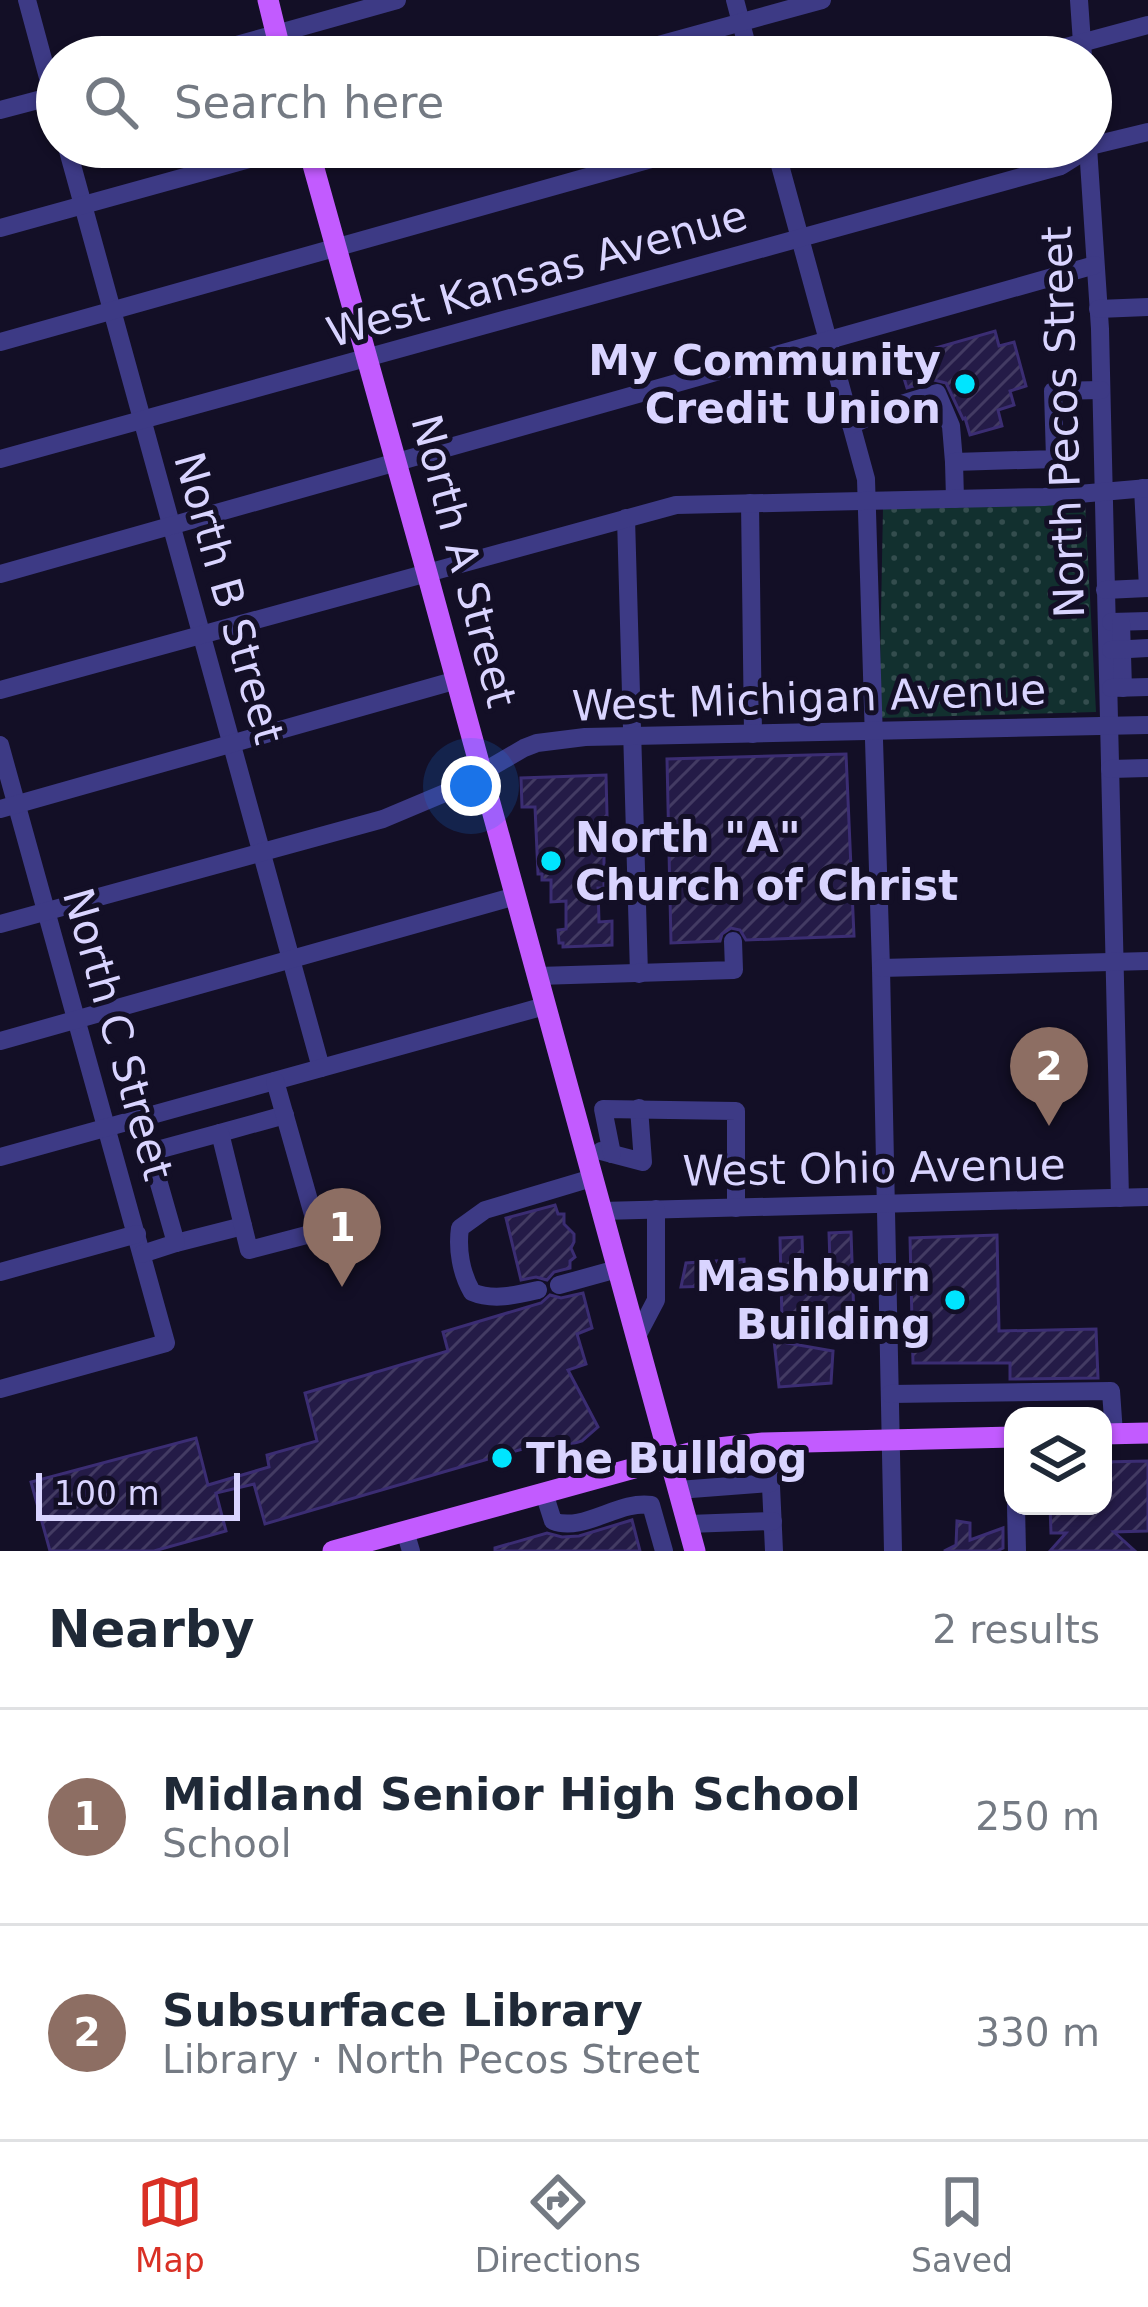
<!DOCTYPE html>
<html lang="en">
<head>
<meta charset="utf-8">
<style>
	body { margin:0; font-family:"DejaVu Sans",sans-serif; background:#f2f2f3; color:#1f2937 }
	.controls { position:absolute; right:36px; bottom:36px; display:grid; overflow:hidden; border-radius:24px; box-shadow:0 3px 9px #0004 }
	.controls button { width:108px; height:108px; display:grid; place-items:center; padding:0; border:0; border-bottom:3px solid #e0e1e3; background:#fff; color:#1f2937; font:60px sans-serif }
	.scale { position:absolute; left:36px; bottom:30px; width:204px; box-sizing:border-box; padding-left:12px; border:6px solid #d9d4ff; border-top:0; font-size:33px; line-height:42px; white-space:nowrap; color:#d9d4ff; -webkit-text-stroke:9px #130f26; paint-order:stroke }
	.you { position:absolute; left:471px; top:786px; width:42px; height:42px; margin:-30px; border:9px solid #fff; border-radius:50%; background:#1a73e8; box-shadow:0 0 0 18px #1a73e833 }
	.badge { display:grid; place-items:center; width:78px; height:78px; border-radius:50%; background:#d93025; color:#fff; font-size:39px; font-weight:700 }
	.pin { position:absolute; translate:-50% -99px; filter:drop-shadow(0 3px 6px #0008) }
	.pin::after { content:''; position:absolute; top:63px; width:42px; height:36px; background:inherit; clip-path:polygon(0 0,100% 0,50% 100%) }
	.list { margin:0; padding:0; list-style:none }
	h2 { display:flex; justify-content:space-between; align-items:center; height:156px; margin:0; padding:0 48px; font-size:51px }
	h2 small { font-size:39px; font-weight:400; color:#747a83 }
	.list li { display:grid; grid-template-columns:78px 1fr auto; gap:36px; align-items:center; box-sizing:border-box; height:216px; padding:0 48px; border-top:3px solid #e0e1e3 }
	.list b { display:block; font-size:45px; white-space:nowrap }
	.list p { margin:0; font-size:39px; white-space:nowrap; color:#747a83 }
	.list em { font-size:39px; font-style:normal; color:#747a83 }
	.icon { flex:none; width:66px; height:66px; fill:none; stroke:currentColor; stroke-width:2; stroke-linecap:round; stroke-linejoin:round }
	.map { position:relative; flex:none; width:1148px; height:1551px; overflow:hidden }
	.search { position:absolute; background:#fff; box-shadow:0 3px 9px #0004; left:36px; right:36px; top:36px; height:132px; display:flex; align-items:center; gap:30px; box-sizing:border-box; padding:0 42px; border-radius:66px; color:#747a83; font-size:45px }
	.sheet { height:588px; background:#fff }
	nav { display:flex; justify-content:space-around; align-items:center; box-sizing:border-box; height:168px; border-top:3px solid #e0e1e3; background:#fff; font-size:33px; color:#747a83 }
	nav a { display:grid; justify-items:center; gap:6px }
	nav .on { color:#d93025 }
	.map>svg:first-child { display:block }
	.green { fill:url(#green-dots) }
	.building { fill:url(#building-hatch); stroke:#3b2d73; stroke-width:3 }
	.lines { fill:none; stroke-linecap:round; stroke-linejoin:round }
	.minor { stroke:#3d3a85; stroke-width:18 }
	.major { stroke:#c25bff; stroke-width:21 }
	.poi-dot { fill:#00e5ff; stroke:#130f26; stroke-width:4.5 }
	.labels { text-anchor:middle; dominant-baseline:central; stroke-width:10; stroke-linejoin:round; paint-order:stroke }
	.street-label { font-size:42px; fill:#d9d4ff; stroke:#130f26 }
	.poi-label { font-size:42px; font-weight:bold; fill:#d9d4ff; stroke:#130f26; text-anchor:end }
</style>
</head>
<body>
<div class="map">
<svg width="1148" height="1551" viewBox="0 0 1148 1551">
	<defs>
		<pattern id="green-dots" width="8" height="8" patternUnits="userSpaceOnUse" patternTransform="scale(3)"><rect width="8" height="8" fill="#12302f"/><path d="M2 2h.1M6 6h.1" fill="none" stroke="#344d4e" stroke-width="1.8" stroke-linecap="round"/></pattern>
		<pattern id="building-hatch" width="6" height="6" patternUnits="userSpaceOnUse" patternTransform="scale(3)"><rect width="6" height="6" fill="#241b47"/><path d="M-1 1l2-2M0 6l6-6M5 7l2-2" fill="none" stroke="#433b63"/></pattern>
	</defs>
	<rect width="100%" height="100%" fill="#130f26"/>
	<!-- green -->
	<polygon class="green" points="1085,502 1096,712 879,718 883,508"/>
	<!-- building -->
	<g class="building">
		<polygon points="995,331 999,346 1014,342 1026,386 1010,391 1014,405 998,410 1002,426 970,435 965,418 963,419 946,383 934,380 907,388 903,375 937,366 932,349"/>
		<polygon points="846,754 854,936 746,940 740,930 731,928 722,934 720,941 671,943 667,759"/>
		<polygon points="606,775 608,854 604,854 604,888 598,888 599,922 612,921 612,945 563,947 563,943 559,943 558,930 566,929 566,901 551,902 551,880 542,880 542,874 538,874 535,807 522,807 521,778"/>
		<polygon points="555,1205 558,1214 564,1214 564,1224 574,1234 574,1242 571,1248 575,1257 570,1261 570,1268 554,1272 547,1280 536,1277 521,1280 506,1218"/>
		<polygon points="851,1232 854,1319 782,1321 780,1238 802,1237 804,1293 831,1292 829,1233"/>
		<polygon points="997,1235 999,1331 1096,1329 1098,1378 1010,1379 1010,1363 913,1363 910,1238"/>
		<polygon points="744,1259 745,1285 681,1287 686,1263"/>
		<polygon points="583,1293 592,1328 577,1334 586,1364 568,1370 598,1427 582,1441 555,1449 526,1448 265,1524 254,1484 216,1493 226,1531 154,1551 50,1551 31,1482 196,1438 208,1485 269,1467 267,1455 317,1441 305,1393 448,1351 443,1332 541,1303 550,1295 561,1298"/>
		<polygon points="787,1338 787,1343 833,1351 831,1383 779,1387 774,1340"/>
		<polygon points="1148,1461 1148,1531 1114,1532 1135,1551 1050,1551 1066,1533 1051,1533 1050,1506 1103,1506 1103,1462"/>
		<polygon points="632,1520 640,1551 495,1551 495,1548 547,1533 562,1537 579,1536"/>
		<polygon points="957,1521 970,1523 970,1540 1003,1528 1003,1548 997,1551 944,1551 956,1545"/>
	</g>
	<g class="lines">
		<!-- minor -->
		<g class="minor">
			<polyline points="27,0 57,111"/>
			<polyline points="735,0 750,57"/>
			<polyline points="1079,0 1083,57"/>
			<polyline points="194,57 397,0"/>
			<polyline points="615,57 822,0"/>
			<polyline points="1029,57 1148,25"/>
			<polyline points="0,110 57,95"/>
			<polyline points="67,147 321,1068"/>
			<polyline points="775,147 866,479 881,968 893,1551"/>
			<polyline points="1086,147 1148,132"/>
			<polyline points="1088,147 1100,329 1120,1198"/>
			<polyline points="0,228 293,147"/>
			<polyline points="1098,309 1148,307"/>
			<polyline points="0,342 694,147"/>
			<polyline points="851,425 888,408 937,393 951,426 954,462"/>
			<polyline points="0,459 1061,166 1088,149"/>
			<polyline points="955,499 954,462 1055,459 1053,391 1101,390"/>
			<polyline points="750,503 753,734"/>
			<polyline points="626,518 639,974"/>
			<polyline points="0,574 1095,265"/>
			<polyline points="1105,590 1148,588 1143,488"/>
			<polyline points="1111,622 1148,621"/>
			<polyline points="1121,622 1123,688"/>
			<polyline points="1111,650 1148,648"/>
			<polyline points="1111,688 1148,687"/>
			<polyline points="0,690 676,505 1044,497 1148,488"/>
			<polyline points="0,745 166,1343 0,1389"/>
			<polyline points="1110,769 1148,768"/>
			<polyline points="0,809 457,680"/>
			<polyline points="0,924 383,819 452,790 524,748 537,743 585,737 1148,725"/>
			<polyline points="881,968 1148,961"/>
			<polyline points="538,976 734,970 733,941"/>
			<polyline points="0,1041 516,896"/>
			<polyline points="220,1133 285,1115"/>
			<polyline points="601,1151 643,1162 639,1108"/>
			<polyline points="612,1154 603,1109 736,1111 736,1208"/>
			<polyline points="0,1157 545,1006"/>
			<polyline points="601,1211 1148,1197"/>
			<polyline points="176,1243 243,1226"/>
			<polyline points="142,1254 176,1243 150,1152 220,1133 249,1250 318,1232 275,1081"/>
			<polyline points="0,1272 137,1234"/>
			<polyline points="559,1285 617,1269"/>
			<path d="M538,1290C517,1295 493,1301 472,1292C461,1273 457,1249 460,1228L485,1210L592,1178"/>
			<polyline points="636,1338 656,1300 656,1209"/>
			<polyline points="890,1394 1111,1391 1114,1434"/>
			<polyline points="769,1443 774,1551"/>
			<polyline points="678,1490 771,1483"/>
			<path d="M544,1493L553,1521C583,1533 619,1500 651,1505L664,1551"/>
			<polyline points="1016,1506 1017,1551"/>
			<polyline points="688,1524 773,1521"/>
			<polyline points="405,1531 411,1551"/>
		</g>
		<!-- major -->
		<g class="major">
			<polyline points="268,0 282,57"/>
			<polyline points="308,147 427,573 695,1551"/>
			<polyline points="1103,1434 1148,1433"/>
			<polyline points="333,1551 700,1450 763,1443 1013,1437"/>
		</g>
	</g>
	<!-- markers -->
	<g class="poi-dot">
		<circle cx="965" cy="384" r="12"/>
		<circle cx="551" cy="861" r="12"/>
		<circle cx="955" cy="1300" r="12"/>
		<circle cx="502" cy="1458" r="12"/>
	</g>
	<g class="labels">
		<!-- street labels -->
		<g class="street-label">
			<text transform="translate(537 274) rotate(-16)">West Kansas Avenue</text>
			<text transform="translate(1063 422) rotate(-92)">North Pecos Street</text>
			<text transform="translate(464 561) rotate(75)">North A Street</text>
			<text transform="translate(229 598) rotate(74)">North B Street</text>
			<text transform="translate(809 698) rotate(-2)">West Michigan Avenue</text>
			<text transform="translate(118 1034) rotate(74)">North C Street</text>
			<text transform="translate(874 1168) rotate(-1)">West Ohio Avenue</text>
		</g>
		<!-- poi labels -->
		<g class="poi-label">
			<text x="941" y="360">My Community<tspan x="941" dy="48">Credit Union</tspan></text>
			<text x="575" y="837" text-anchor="start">North "A"<tspan x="575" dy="48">Church of Christ</tspan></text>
			<text x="931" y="1276">Mashburn<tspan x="931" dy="48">Building</tspan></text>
			<text x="526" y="1458" text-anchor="start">The Bulldog</text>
		</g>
	</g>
</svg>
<div class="controls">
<button><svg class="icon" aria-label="layers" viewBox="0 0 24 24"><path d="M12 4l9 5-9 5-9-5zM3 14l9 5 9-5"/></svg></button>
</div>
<div class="scale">100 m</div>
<div class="you"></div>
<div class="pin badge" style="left:342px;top:1287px;background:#8d6e63">1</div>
<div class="pin badge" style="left:1049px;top:1126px;background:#8d6e63">2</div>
<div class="search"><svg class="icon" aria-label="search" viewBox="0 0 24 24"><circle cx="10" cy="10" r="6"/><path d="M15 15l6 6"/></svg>Search here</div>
</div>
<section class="sheet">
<h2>Nearby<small>2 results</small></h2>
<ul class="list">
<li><span class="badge" style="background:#8d6e63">1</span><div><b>Midland Senior High School</b><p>School</p></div><em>250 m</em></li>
<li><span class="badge" style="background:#8d6e63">2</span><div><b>Subsurface Library</b><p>Library · North Pecos Street</p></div><em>330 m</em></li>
</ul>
</section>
<nav>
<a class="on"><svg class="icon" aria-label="map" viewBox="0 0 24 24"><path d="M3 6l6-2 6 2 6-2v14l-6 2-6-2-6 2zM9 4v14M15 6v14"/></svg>Map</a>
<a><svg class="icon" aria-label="directions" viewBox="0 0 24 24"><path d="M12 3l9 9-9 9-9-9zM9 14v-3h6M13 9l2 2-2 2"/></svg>Directions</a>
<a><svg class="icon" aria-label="saved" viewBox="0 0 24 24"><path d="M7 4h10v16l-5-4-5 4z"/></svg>Saved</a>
</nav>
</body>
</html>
